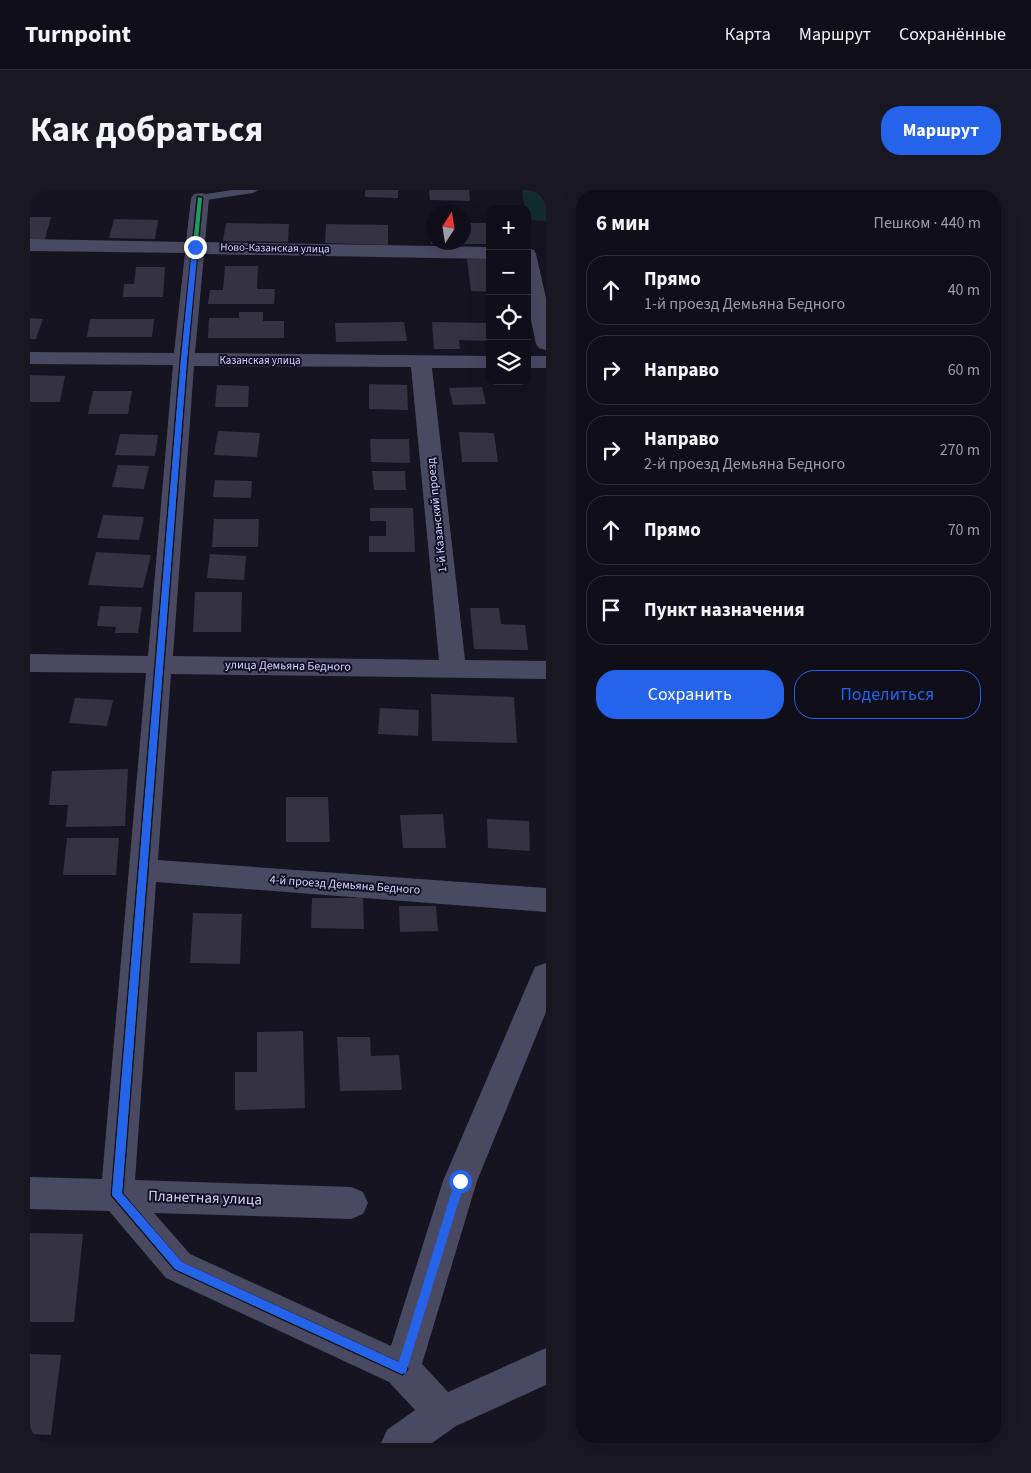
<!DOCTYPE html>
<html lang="ru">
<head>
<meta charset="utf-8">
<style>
	body { margin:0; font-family:"Source Sans 3",sans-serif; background:#191822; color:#f1f3f6 }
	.controls { position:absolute; right:15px; top:15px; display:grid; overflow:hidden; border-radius:10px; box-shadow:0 5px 20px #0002 }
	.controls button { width:45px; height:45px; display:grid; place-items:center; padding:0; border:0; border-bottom:1px solid #302f38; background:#100f19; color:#f1f3f6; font:25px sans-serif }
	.compass { position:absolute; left:396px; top:15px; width:45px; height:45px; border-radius:50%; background:#100f19; box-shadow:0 5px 20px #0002; rotate:12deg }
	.stop { position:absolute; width:15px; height:15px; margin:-11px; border:4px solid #2563eb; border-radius:50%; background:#fff }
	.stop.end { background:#2563eb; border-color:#fff; box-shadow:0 1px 5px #0008 }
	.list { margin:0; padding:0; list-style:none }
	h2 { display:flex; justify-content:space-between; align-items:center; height:65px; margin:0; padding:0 20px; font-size:21px }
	h2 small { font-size:16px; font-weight:400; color:#9c9ca2 }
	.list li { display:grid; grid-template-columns:32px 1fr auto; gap:15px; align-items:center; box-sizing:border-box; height:70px; margin:0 10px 10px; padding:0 10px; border:1px solid #302f38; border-radius:20px }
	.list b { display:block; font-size:19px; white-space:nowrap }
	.list p { margin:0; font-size:16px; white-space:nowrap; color:#9c9ca2 }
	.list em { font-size:16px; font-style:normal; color:#9c9ca2 }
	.actions { display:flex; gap:10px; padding:15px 20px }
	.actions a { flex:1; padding:11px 0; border:1px solid #2563eb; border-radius:20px; text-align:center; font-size:18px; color:#2563eb }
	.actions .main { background:#2563eb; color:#fff }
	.icon { flex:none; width:28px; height:28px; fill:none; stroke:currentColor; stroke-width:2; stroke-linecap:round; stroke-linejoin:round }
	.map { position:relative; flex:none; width:516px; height:1253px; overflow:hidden; border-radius:20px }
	header { display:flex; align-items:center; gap:30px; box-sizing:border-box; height:70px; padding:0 25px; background:#100f19; border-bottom:1px solid #302f38 }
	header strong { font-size:24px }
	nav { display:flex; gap:28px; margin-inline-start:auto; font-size:18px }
	.intro { display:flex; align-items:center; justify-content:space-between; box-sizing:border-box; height:120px; padding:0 30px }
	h1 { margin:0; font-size:35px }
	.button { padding:12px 22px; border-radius:20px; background:#2563eb; color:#fff; font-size:18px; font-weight:700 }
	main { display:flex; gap:30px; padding:0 30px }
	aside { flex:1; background:#100f19; border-radius:20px; box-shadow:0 5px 20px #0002 }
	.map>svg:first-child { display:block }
	.green { fill:#132c2d }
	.building { fill:#343243 }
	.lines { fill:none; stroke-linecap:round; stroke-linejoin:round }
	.lane { fill:#4a4962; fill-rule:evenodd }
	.street { fill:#4a4962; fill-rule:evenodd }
	.cycleway-casing { stroke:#130f26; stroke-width:3 }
	.cycleway { fill:#1a9f57; fill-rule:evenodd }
	.route { fill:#2563eb }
	.labels { text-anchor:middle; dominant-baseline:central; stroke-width:4; stroke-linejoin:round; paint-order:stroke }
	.far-street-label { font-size:11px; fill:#d9d4ff; stroke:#130f26 }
	.street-label { font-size:12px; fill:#d9d4ff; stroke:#130f26 }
	.near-street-label { font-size:15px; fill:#d9d4ff; stroke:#130f26 }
</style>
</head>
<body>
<header>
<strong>Turnpoint</strong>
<nav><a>Карта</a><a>Маршрут</a><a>Сохранённые</a></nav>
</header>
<div class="intro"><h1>Как добраться</h1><a class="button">Маршрут</a></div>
<main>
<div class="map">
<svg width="516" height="1253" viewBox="0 0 516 1253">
	<rect width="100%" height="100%" fill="#161421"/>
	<!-- green -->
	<polygon class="green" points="493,0 516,0 516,31 498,30 497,19 495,19 492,5"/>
	<!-- building -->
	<g class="building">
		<polygon points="335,0 368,0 368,8 335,7"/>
		<polygon points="399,0 439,0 440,11 400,10"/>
		<polygon points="0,27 21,27 15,49 0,49"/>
		<polygon points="84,29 128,30 125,49 79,48"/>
		<polygon points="196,33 259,34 258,52 193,51"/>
		<polygon points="398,33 403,33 403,54 401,54"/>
		<rect x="433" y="33" width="27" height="21"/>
		<polygon points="296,34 358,35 358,55 295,53"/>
		<polygon points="437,69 460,69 460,102 441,101"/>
		<polygon points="195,76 228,76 227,99 245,99 244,114 178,114 180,100 193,100"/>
		<polygon points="106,77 135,77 133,107 93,107 94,94 104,94"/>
		<polygon points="209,122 233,122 233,131 254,131 254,148 178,148 179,128 209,128"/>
		<polygon points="0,128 13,129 6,149 0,149"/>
		<polygon points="60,129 124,129 122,147 57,147"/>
		<polygon points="374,132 377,151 306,152 305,133"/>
		<polygon points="402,132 460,133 460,151 429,150 430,159 404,159"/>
		<polygon points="0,185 35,186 30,212 0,212"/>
		<polygon points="339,194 377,195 378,220 339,219"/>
		<polygon points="187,195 219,196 218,217 185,217"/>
		<polygon points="452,197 456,214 423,215 419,198"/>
		<polygon points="63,201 102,201 98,224 58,224"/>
		<polygon points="188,241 230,243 227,267 184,265"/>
		<polygon points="429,242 464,243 468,272 432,272"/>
		<polygon points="90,244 128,245 125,266 85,265"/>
		<polygon points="340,249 379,249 380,273 341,272"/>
		<polygon points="88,275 119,276 114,299 82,297"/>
		<polygon points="342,281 375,281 376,300 344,300"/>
		<polygon points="185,290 222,291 221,308 183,307"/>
		<polygon points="340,318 383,318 385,362 339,362 339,346 356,346 356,331 340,331"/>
		<polygon points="73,325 114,327 109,350 67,348"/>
		<polygon points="184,329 229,329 228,357 182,357"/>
		<polygon points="66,362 121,365 113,398 58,395"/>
		<polygon points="180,364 216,366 214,390 177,388"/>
		<polygon points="165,402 212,402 211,442 163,442"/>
		<polygon points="70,416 112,417 108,443 85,443 86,437 67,436"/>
		<polygon points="440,418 469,418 471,434 495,435 498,460 444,459"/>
		<polygon points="401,504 484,507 487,553 402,551"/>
		<polygon points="45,508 83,510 77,536 39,533"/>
		<polygon points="350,518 389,520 388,546 348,544"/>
		<polygon points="98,579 95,636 36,637 38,615 19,615 22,581"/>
		<polygon points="256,607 298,607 300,652 256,652"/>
		<polygon points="413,624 416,658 373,658 370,625"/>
		<polygon points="457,629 499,631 500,661 458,658"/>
		<polygon points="37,648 89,648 86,685 33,685"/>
		<polygon points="282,708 333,708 334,739 281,738"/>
		<polygon points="369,716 406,716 408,741 370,742"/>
		<polygon points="163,723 212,724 210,774 160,773"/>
		<polygon points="273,841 275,918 205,920 205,882 227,882 227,842"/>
		<polygon points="307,847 340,847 341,866 369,865 372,900 310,901"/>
		<polygon points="0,1043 53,1044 44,1132 0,1132"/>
		<polygon points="0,1164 31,1165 21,1245 0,1244"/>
	</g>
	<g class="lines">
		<!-- lane -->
		<polygon class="lane" points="202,0 228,0 223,3 170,11 165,8 170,5"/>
		<!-- street -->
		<g class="street">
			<path d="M170,3L176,4L179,8L175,52L460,57V69L174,64L165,163L460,166V178H402L435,470L516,471V489L141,484L128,670L516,698V722L126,692L105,990L321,997L333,1002L338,1013L333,1024L321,1029L124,1023L160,1064L361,1156L413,991L501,786L505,777L516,773V822L447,991L392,1174L418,1202L516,1158V1195L426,1236L402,1253H351L357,1240L385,1220L359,1192L136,1088L79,1021L0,1019V987L72,989L116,483L0,482V464L118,466L143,175L0,174V162L144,163L155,63L0,61V49L156,52L161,8L164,4ZM164,176L381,177L409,470L143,466Z"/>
			<polygon points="497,58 504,60 506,64 516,108 516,160 509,158 506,154 497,111"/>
			<rect x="497" y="166" width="19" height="12"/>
		</g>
		<defs>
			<polygon id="cycleway" points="168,7 172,8 157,169 92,1004 151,1073 375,1176 377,1179 375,1182 372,1184 145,1079 82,1005 151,169"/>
		</defs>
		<!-- cycleway casing -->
		<use href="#cycleway" class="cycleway-casing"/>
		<!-- cycleway -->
		<use href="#cycleway" class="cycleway"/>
	</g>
	<!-- route -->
	<polygon class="route" points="165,55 168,57 157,169 92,1003 152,1072 369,1172 425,991 430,986 434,987 435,991 377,1179 376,1183 372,1184 145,1079 82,1005 151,169 162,57"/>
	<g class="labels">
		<!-- far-street labels -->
		<g class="far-street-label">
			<text transform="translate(245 58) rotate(1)">Ново-Казанская улица</text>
			<text x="230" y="170">Казанская улица</text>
		</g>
		<!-- street labels -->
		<g class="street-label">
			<text transform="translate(407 325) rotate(-96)">1-й Казанский проезд</text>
			<text transform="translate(258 476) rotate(1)">улица Демьяна Бедного</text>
			<text transform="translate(315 695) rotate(4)">4-й проезд Демьяна Бедного</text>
		</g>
		<!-- near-street labels -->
		<g class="near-street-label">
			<text transform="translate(175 1008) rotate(2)">Планетная улица</text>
		</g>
	</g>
</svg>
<div class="controls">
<button>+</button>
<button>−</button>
<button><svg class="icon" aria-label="locate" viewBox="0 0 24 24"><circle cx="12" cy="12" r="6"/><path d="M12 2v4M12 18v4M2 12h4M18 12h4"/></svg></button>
<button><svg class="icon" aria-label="layers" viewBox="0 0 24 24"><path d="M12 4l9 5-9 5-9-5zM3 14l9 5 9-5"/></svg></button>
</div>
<svg class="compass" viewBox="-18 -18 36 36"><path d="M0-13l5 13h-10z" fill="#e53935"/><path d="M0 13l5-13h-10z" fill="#9c9ca2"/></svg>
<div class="stop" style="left:430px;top:991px"></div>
<div class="stop end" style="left:165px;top:57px"></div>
</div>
<aside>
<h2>6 мин<small>Пешком · 440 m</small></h2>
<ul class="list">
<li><svg class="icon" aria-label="ahead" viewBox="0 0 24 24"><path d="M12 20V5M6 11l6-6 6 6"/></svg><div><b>Прямо</b><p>1-й проезд Демьяна Бедного</p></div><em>40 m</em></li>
<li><svg class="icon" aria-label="right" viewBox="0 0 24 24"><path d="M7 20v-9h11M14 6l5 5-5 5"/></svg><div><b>Направо</b></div><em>60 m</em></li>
<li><svg class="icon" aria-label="right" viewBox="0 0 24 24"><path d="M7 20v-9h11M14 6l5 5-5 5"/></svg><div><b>Направо</b><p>2-й проезд Демьяна Бедного</p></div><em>270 m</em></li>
<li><svg class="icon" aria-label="ahead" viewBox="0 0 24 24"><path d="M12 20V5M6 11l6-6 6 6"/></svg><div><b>Прямо</b></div><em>70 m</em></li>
<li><svg class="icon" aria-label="arrive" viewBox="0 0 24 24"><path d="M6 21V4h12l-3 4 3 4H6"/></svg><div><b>Пункт назначения</b></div></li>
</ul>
<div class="actions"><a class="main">Сохранить</a><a>Поделиться</a></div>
</aside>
</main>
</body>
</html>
